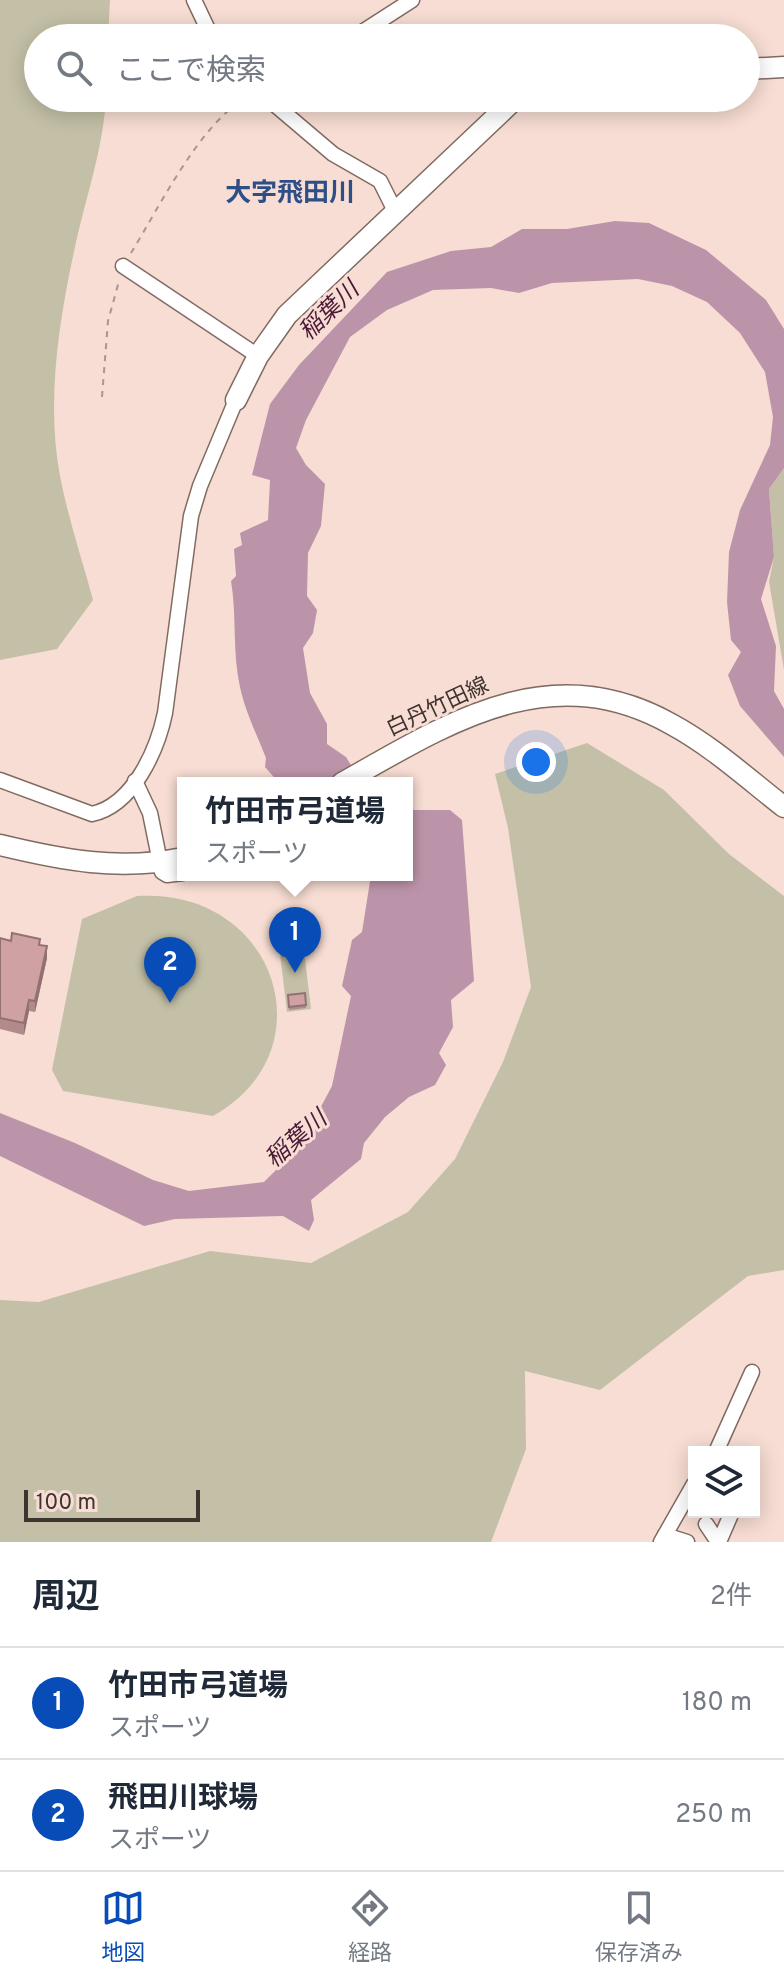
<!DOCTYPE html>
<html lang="ja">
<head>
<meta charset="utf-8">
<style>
	body { margin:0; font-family:Overpass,"Noto Sans JP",sans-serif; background:#f2f2f3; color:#1f2937 }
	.controls { position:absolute; right:24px; bottom:24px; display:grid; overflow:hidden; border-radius:0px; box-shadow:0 4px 20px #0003 }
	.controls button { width:72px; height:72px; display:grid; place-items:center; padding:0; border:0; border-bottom:2px solid #e0e1e3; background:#fff; color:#1f2937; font:40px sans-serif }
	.scale { position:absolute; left:24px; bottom:20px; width:176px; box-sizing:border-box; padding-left:8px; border:4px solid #3e3430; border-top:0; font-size:22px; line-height:28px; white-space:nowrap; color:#3e3430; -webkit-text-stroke:6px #f7ddd3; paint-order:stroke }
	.you { position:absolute; left:536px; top:762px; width:28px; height:28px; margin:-20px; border:6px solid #fff; border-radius:50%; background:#1a73e8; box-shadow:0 0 0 12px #1a73e833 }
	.badge { display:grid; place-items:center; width:52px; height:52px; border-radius:50%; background:#084db7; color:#fff; font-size:26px; font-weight:700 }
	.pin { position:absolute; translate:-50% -66px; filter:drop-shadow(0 2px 4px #0008) }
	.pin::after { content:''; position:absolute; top:42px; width:28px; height:24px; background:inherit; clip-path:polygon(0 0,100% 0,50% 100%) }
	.popup { position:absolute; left:177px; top:777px; width:236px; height:104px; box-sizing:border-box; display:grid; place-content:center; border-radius:0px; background:#fff; filter:drop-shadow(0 2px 6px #0005); font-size:26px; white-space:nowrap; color:#747a83 }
	.popup b { font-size:30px; color:#1f2937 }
	.popup::after { content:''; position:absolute; left:50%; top:100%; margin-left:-16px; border:16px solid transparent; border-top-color:#fff }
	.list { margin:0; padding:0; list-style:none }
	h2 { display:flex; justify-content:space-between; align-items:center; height:104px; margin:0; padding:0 32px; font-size:34px }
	h2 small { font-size:26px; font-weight:400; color:#747a83 }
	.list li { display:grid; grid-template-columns:52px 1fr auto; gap:24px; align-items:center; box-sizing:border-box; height:112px; padding:0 32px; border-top:2px solid #e0e1e3 }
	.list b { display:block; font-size:30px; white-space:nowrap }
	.list p { margin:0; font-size:26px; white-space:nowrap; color:#747a83 }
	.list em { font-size:26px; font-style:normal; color:#747a83 }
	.icon { flex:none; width:44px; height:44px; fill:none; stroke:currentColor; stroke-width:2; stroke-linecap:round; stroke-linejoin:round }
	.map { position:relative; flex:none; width:784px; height:1542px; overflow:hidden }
	.search { position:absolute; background:#fff; box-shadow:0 4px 20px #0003; left:24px; right:24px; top:24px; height:88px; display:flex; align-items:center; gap:20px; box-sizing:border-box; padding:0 28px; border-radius:44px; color:#747a83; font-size:30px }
	.sheet { height:328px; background:#fff }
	nav { display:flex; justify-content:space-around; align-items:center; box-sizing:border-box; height:112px; border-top:2px solid #e0e1e3; background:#fff; font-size:22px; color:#747a83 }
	nav a { display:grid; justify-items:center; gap:4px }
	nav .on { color:#084db7 }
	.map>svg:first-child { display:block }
	.green { fill:#c4c0a7 }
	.water { fill:#bc94a9 }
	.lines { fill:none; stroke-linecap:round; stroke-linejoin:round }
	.street-casing { stroke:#816b61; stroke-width:17 }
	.secondary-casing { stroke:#816b61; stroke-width:23 }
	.path { stroke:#aa968f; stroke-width:2; stroke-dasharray:6 6; stroke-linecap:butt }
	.street { stroke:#fff; stroke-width:14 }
	.secondary { stroke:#fff; stroke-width:20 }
	.wall { fill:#b38a8c }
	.shaded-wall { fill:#927172 }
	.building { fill:#d0a1a3; stroke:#927172; stroke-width:2 }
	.labels { text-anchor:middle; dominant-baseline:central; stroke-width:6; stroke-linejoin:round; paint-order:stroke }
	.street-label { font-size:22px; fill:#3e3430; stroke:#f7ddd3 }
	.water-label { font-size:24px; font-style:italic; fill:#4b1937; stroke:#f7ddd3 }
	.quarter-label { font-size:26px; font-weight:bold; fill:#2e4f86; stroke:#f7ddd3 }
</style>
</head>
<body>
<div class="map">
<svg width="784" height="1542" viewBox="0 0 784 1542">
	<rect width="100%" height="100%" fill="#f7ddd3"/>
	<!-- green -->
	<g class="green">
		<path d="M0,0H110L108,38H38V98H106C103,150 86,196 75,247C59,320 46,402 60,476C68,518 82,559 93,600L57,649L0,660Z"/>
		<polygon points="784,468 784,670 769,582 774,557 769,489"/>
		<polygon points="587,743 664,790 729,854 784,896 784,1270 748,1276 600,1390 525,1371 526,1449 491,1542 0,1542 0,1300 39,1302 210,1251 311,1263 408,1212 455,1159 503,1062 531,987 508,828 495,774"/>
		<path d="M137,896C276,887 330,1051 213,1116L63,1091L52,1070L82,919Z"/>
		<polygon points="302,934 311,1009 287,1012 278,937"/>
	</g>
	<!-- water -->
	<g class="water">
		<path d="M615,221L649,223L706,250L766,300L784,329V468L769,489L774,557L761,599L776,646L774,691L784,709V757L740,706L728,675L741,652L731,640L727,602L729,552L740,510L770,445L773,417L765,372L740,333L707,302L672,286L638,279L552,283L519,293L491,288L433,290L387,310L350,337L306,420L296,448L306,465L325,484L321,526L308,553L307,596L317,610L313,633L303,648L310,693L327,724V744L346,757L362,783H279L265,767L266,758C257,735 245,711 240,687C232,652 237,616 231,581L236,576L234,549L242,545L240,533L268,520L270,480L252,475L270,404L299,365L387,272L451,251L491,247L522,229H567Z"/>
		<polygon points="407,806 414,810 450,810 462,820 474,981 451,1000 453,1027 439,1053 446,1065 435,1085 409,1097 385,1117 364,1143 361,1159 311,1200 314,1220 309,1231 283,1216 175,1219 144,1226 0,1156 0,1113 75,1143 153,1180 189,1191 264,1182 300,1146 332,1086 351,996 342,986 352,940 362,932 371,875 407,875"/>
	</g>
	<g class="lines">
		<defs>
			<g id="street">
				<polyline points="194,0 212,38"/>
				<polyline points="353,38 412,0"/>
				<polyline points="267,98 333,154 380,181 396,213"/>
				<polyline points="123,266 258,356"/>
				<path d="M0,780L92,814C133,805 157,751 165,713L191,516L200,486L236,400"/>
				<polyline points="135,781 150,813 162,872 167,875 183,873"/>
				<polyline points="716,1452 752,1372"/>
				<polyline points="706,1524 718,1542"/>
				<polyline points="665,1535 687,1542"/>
				<polyline points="661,1542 694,1484"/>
				<polyline points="719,1542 732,1512"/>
			</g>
			<g id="secondary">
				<polyline points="746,69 784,67"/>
				<polyline points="236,400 258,356 287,315 516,98"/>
				<path d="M342,783C448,723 550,656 671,724C712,746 748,779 784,807"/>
				<path d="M0,845C62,860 119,871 183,858"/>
			</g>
		</defs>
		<!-- street casing -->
		<use href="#street" class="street-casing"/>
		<!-- secondary casing -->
		<use href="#secondary" class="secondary-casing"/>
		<!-- path -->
		<g class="path">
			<path d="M131,253C160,206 198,127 245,98"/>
			<polyline points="102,397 108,321 119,281"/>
		</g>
		<!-- street -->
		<use href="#street" class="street"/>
		<!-- secondary -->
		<use href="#secondary" class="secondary"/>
	</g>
	<!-- wall -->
	<g class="wall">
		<polygon points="279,931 304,947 304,954 282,957"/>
		<polygon points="0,938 40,945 47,958 35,1012 29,1011 24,1035 0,1029"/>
		<polygon points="305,993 306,1008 289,1010 288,995"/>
	</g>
	<!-- shaded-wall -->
	<g class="shaded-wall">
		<polygon points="47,946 47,958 35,1012 35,1001"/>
		<polygon points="29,1000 29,1011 24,1035 24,1023"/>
	</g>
	<!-- building -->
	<g class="building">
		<polygon points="302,928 304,947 282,951 279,931"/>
		<polygon points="12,933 40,939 39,945 47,946 35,1001 29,1000 24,1023 0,1018 0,938 11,941"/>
		<polygon points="305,993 306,1005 289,1007 288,995"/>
	</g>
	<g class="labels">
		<!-- street labels -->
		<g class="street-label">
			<text transform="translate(438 708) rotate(-25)">白丹竹田線</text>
		</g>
		<!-- water labels -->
		<g class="water-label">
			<text transform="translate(330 312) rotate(-44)">稲葉川</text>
			<text transform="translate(297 1140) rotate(-41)">稲葉川</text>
		</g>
		<!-- quarter labels -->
		<g class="quarter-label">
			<text x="290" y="194">大字飛田川</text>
		</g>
	</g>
</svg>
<div class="controls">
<button><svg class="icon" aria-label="layers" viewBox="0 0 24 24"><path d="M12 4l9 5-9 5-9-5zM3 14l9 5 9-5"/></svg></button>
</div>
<div class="scale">100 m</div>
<div class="you"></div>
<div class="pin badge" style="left:295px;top:973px">1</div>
<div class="popup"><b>竹田市弓道場</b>スポーツ</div>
<div class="pin badge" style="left:170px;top:1003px">2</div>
<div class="search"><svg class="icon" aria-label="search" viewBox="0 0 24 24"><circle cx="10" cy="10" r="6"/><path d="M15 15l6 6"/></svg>ここで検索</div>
</div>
<section class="sheet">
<h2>周辺<small>2件</small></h2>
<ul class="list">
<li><span class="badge">1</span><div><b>竹田市弓道場</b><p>スポーツ</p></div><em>180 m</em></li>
<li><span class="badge">2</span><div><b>飛田川球場</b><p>スポーツ</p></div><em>250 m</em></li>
</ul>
</section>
<nav>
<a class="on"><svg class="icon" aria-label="map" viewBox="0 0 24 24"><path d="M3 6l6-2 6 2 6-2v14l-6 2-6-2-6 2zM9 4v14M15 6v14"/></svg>地図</a>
<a><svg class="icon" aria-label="directions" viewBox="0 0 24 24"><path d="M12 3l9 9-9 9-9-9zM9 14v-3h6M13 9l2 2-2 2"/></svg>経路</a>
<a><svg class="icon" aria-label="saved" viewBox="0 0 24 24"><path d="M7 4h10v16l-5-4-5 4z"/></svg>保存済み</a>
</nav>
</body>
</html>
